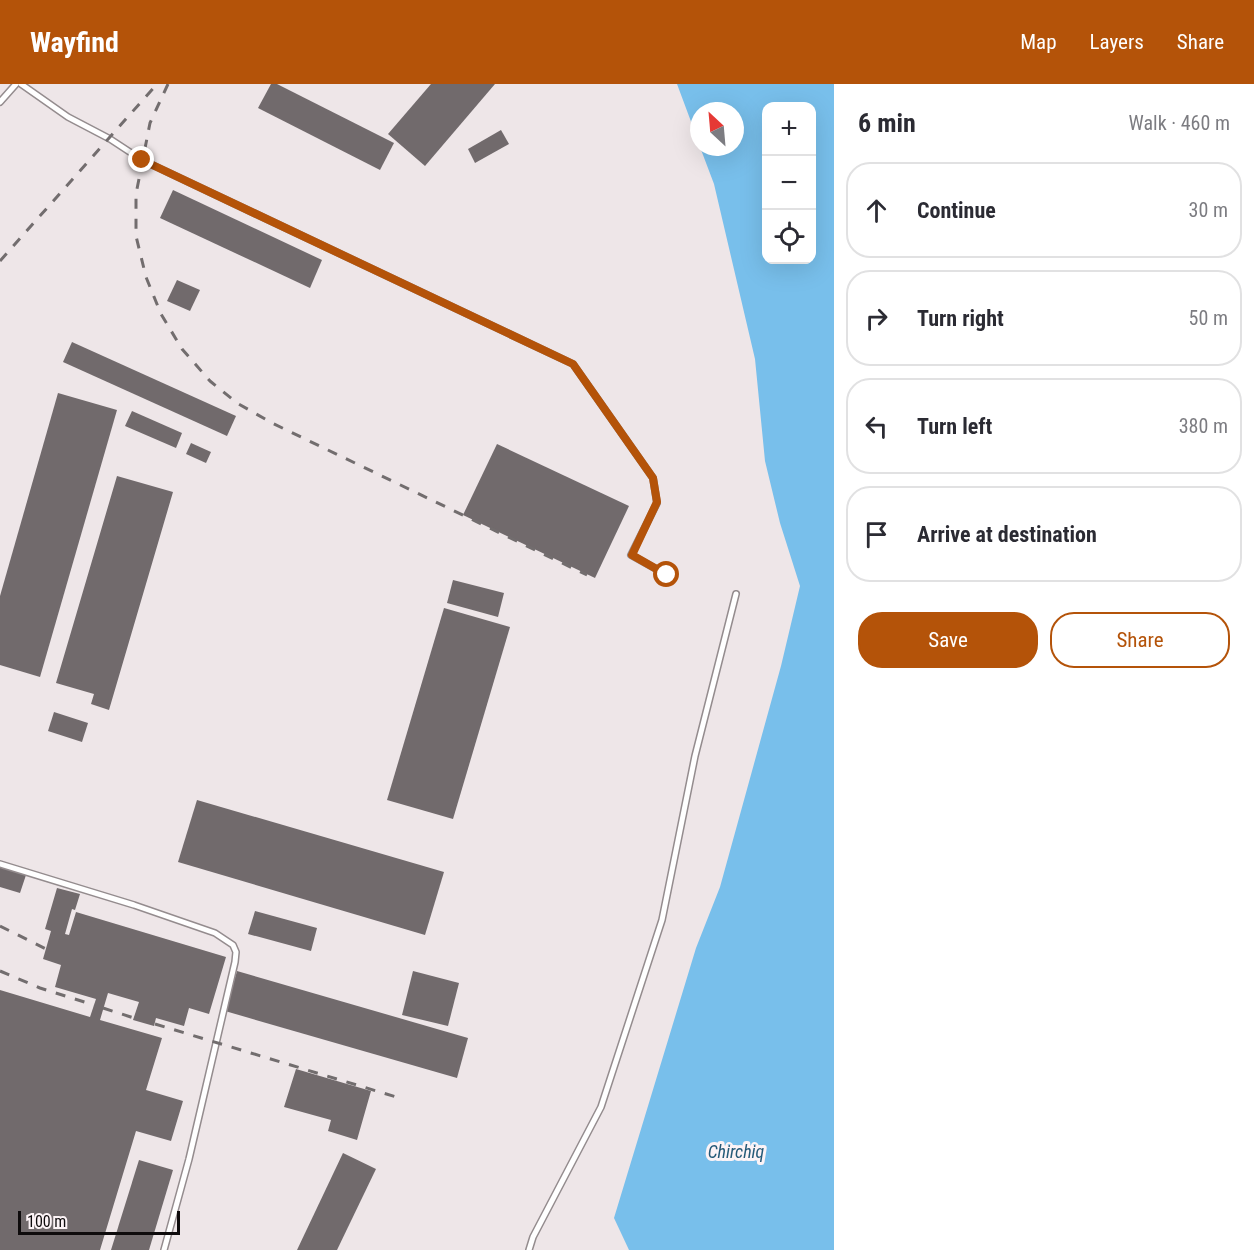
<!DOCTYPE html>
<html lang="en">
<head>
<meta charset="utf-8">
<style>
	body { margin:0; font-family:"Roboto Condensed",sans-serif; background:#f2f2f3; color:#2b2b33 }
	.controls { position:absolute; right:18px; top:18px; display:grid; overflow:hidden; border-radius:12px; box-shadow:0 6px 24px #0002 }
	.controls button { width:54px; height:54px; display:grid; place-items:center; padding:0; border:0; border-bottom:2px solid #e1e1e2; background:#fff; color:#2b2b33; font:30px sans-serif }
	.compass { position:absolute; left:690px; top:18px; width:54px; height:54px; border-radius:50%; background:#fff; box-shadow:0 6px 24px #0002; rotate:334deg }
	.scale { position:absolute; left:18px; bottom:15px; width:162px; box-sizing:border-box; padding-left:6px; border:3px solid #0e0b0c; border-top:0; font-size:16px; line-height:21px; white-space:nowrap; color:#0e0b0c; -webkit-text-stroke:4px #fcf3f6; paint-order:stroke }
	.stop { position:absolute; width:18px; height:18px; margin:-14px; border:4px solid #b45309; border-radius:50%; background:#fff }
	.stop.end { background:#b45309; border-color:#fff; box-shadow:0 2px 6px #0008 }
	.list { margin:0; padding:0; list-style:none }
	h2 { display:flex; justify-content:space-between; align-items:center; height:78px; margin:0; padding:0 24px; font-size:26px }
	h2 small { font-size:20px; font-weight:400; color:#7c7c81 }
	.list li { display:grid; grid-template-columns:39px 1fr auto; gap:18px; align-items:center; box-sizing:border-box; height:96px; margin:0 12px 12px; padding:0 12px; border:2px solid #e1e1e2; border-radius:24px }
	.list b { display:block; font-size:22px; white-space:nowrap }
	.list em { font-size:20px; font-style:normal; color:#7c7c81 }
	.actions { display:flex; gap:12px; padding:18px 24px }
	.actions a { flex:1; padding:14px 0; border:2px solid #b45309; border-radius:24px; text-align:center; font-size:21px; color:#b45309 }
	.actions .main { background:#b45309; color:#fff }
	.icon { flex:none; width:33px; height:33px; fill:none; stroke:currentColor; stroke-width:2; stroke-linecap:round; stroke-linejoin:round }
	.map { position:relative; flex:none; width:834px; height:1166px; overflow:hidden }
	header { display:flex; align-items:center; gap:36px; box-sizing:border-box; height:84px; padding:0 30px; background:#b45309; color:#fff }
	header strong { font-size:28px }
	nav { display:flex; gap:33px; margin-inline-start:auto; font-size:21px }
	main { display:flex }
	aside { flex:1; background:#fff }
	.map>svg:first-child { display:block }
	.water { fill:#78bfeb; fill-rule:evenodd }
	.building { fill:#716a6c }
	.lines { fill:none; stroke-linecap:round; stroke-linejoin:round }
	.lane-casing { stroke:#948c8e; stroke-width:8 }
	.lane { stroke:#fff; stroke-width:5 }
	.rail { stroke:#726d6e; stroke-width:3; stroke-dasharray:10 10; stroke-linecap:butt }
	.route { stroke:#b45309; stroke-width:8 }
	.labels { text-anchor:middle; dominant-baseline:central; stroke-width:6; stroke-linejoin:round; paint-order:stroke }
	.water-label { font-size:18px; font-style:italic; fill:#245978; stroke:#fcf3f6 }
</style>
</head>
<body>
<header>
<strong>Wayfind</strong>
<nav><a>Map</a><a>Layers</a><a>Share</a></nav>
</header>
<main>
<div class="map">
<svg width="834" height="1166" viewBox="0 0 834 1166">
	<rect width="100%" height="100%" fill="#eee6e8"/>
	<!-- water -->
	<path class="water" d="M677,0H834V1166H629L614,1134L696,864L720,803L781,582L800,502L780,439L765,377L755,275L714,100L700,63H735V27H699V59ZM766,22H812V176H766Z"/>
	<!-- building -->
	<g class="building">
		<polygon points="271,0 277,0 394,59 380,86 258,24"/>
		<polygon points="431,0 495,0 425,82 388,50"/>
		<polygon points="501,46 509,60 475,79 468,65"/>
		<polygon points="173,106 322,176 310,204 160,134"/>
		<polygon points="177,196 200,206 190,227 167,217"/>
		<polygon points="72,258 236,332 227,352 63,278"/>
		<polygon points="58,309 117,326 40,593 0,581 0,512"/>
		<polygon points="132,327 182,349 176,364 125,342"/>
		<polygon points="191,359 211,368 206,379 186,370"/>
		<polygon points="497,360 629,422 595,494 463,431"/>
		<polygon points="117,392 173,408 109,626 91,620 94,610 56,599"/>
		<polygon points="453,496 504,509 498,533 447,519"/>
		<polygon points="444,524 510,543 453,735 387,716"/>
		<polygon points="54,628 88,639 82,658 48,647"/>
		<polygon points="197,716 444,788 425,851 178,778"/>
		<polygon points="0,783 26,791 20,809 0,803"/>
		<polygon points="57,804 80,810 75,826 72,825 65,850 69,851 76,828 226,873 209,930 189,924 184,942 156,934 154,942 133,936 139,918 108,909 100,936 162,954 146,1006 183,1017 171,1057 136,1047 100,1166 0,1166 0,906 90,933 96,915 55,903 61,881 43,875 51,847 45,845"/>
		<polygon points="255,827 317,844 311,867 248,850"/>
		<polygon points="237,887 468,954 457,994 225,927"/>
		<polygon points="413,887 459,899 448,942 402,931"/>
		<polygon points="296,985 371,1007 357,1056 328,1047 331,1036 284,1023"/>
		<polygon points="343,1069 376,1085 337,1166 297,1166"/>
		<polygon points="139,1076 173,1086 149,1166 111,1166"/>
	</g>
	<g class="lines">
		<defs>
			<g id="lane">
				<polyline points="21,0 68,33 110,55 142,76 573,280 653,394 657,419 631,471 667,491"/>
				<polyline points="0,18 16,0"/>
				<polyline points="0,780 134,821 215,849 233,861 236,868 235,878 189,1075 164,1166"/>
				<polyline points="529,1166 533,1153 601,1023 662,836 695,672 736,510"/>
			</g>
		</defs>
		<!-- lane casing -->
		<use href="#lane" class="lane-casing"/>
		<!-- lane -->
		<use href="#lane" class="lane"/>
		<!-- rail -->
		<g class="rail">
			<polyline points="168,0 150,39 136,110 136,152 146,193 161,230 182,265 210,297 237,319 272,339 587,491"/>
			<polyline points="0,177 157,0"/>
			<polyline points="0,842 46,865"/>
			<polyline points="0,887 40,904 94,921"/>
			<polyline points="103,924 134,934"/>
			<polyline points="155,940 403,1015"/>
		</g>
	</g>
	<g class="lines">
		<!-- route -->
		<polyline class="route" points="142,76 573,280 653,394 657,418 632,471 667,491"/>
	</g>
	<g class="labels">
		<!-- water labels -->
		<g class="water-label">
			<text x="736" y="1067">Chirchiq</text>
		</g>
	</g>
</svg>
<div class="controls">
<button>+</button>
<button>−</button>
<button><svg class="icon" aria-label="locate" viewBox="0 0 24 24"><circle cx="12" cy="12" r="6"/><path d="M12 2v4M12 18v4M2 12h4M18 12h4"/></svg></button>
</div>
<svg class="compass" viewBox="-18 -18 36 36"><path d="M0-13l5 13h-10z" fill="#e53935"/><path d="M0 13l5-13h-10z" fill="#7c7c81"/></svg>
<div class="scale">100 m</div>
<div class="stop" style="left:667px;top:491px"></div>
<div class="stop end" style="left:142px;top:76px"></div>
</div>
<aside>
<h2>6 min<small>Walk · 460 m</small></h2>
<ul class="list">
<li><svg class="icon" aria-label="ahead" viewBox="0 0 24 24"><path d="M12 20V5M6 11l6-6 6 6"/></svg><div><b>Continue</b></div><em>30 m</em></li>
<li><svg class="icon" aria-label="right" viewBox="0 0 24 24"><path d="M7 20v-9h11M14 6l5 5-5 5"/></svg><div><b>Turn right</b></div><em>50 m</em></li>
<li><svg class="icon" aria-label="left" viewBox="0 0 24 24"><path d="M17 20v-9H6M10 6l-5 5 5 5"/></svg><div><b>Turn left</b></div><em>380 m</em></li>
<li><svg class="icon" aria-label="arrive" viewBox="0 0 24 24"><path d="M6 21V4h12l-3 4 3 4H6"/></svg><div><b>Arrive at destination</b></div></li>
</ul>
<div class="actions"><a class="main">Save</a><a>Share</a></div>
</aside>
</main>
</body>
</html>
